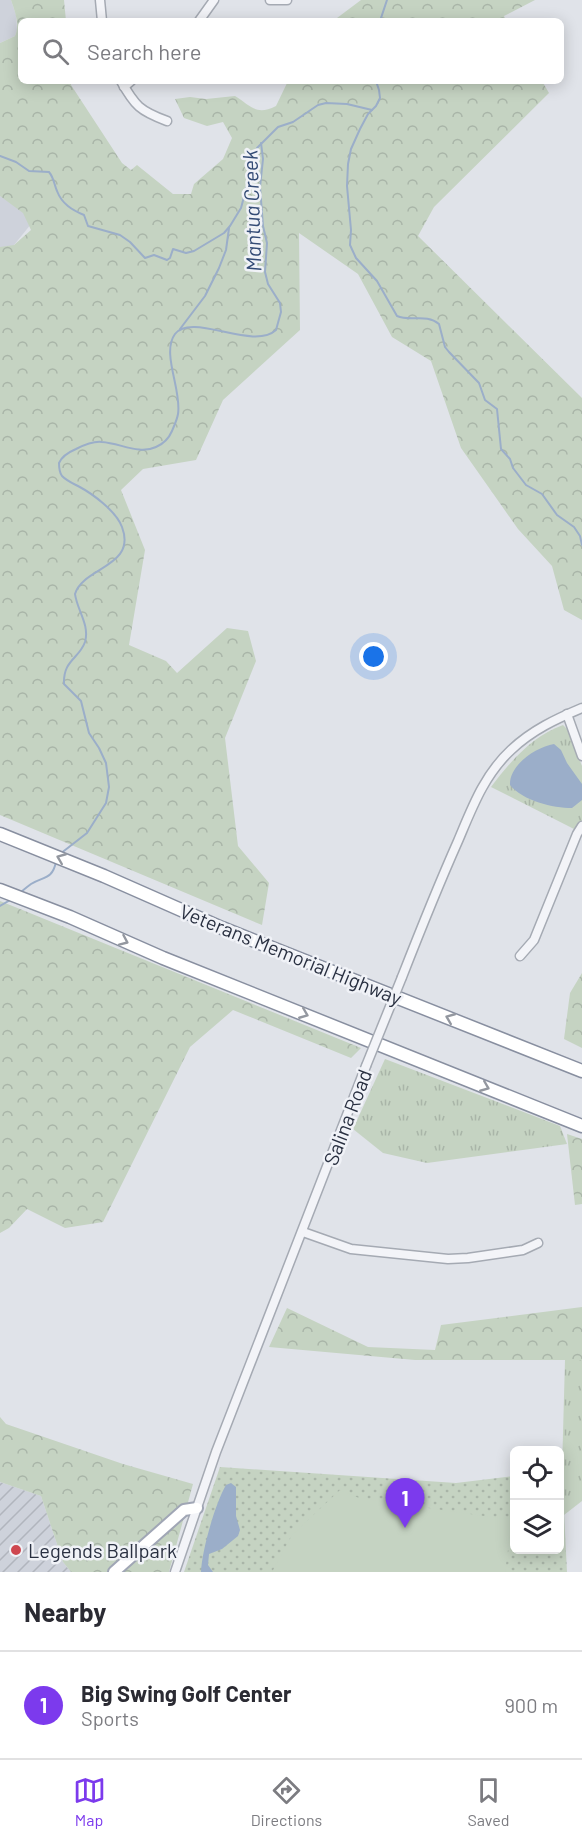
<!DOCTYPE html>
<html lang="en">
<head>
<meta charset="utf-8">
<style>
	body { margin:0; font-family:Barlow,sans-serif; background:#f7f7f7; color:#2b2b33 }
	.controls { position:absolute; right:18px; bottom:18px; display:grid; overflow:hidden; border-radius:9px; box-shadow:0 3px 15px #0003 }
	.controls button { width:54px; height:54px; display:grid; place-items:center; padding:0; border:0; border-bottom:2px solid #e1e1e2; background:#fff; color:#2b2b33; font:30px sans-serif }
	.you { position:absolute; left:374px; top:657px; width:21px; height:21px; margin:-15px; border:4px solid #fff; border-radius:50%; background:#1a73e8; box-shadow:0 0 0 9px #1a73e833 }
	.badge { display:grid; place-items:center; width:39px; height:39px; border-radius:50%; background:#7c3aed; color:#fff; font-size:20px; font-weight:700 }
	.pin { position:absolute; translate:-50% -50px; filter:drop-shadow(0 2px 3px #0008) }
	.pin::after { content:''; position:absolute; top:32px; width:21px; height:18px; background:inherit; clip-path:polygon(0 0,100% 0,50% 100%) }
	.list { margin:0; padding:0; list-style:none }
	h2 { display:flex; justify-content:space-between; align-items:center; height:78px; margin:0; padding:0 24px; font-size:26px }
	h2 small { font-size:20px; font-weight:400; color:#7c7c81 }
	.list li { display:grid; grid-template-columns:39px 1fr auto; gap:18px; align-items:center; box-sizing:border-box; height:108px; padding:0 24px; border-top:2px solid #e1e1e2 }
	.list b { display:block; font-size:22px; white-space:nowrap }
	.list p { margin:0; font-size:20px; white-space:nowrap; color:#7c7c81 }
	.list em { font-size:20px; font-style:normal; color:#7c7c81 }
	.icon { flex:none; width:33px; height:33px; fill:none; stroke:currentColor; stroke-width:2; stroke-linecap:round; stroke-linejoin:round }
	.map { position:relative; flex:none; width:582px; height:1572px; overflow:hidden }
	.search { position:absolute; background:#fff; box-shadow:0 3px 15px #0003; left:18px; right:18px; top:18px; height:66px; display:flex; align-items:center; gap:15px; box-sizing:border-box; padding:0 21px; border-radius:9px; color:#7c7c81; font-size:22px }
	.sheet { height:186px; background:#fff }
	nav { display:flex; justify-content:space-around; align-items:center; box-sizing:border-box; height:84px; border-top:2px solid #e1e1e2; background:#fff; font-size:16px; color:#7c7c81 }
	nav a { display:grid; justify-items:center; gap:3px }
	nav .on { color:#7c3aed }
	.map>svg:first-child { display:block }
	.built { fill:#ced2db }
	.industrial { fill:url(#industrial-furrows) }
	.grass { fill:url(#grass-tufts) }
	.forest { fill:url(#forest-crowns) }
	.park { fill:url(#park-dots) }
	.pitch { fill:#c5d3c2 }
	.water { fill:#9baec9 }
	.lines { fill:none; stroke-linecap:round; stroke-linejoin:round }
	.stream { stroke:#9baec9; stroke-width:2 }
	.minor-casing { stroke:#a5aab3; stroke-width:11 }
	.major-casing { stroke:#a0a6b5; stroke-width:14 }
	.highway-casing { stroke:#888fa0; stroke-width:15 }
	.minor { stroke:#f3f4f8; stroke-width:8 }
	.major { stroke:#fff; stroke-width:10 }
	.highway { stroke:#fff; stroke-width:12 }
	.minor-bridge-casing { stroke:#a5aab3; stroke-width:11; stroke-linecap:butt }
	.minor-bridge { stroke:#f3f4f8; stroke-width:8 }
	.oneway { stroke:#9498a0 }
	.poi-dot { fill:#ce464f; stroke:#f0f2f7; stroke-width:2 }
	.labels { text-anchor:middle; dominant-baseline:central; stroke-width:5; stroke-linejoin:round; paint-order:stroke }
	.street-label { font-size:20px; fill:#293041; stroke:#f0f2f7 }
	.poi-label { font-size:20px; fill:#293041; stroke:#f0f2f7; text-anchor:start }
	.water-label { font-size:21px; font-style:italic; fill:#334b75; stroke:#f0f2f7 }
</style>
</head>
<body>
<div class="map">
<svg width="582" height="1572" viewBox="0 0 582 1572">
	<defs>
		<pattern id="industrial-furrows" width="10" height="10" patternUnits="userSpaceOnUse" patternTransform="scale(1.5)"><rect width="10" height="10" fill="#ced2db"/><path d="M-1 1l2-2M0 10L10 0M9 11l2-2" fill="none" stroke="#b1b5bd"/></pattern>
		<pattern id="grass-tufts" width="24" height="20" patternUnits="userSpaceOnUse" patternTransform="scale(1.5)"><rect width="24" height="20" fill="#c5d3c2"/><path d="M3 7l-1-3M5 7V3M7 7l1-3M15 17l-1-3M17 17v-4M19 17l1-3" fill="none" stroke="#a9b5a8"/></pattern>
		<pattern id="forest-crowns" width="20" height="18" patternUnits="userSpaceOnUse" patternTransform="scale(1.5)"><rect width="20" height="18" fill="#c5d3c2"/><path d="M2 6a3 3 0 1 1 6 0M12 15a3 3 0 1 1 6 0" fill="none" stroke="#a9b5a8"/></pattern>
		<pattern id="park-dots" width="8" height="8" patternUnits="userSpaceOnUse" patternTransform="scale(1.5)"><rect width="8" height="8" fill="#c5d3c2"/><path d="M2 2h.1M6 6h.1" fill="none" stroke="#a9b5a8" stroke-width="1.8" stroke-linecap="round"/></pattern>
	</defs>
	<rect width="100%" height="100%" fill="#e0e3e9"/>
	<!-- built -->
	<g class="built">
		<polygon points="0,0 11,0 16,15 17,30 15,36 0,43"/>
		<polygon points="0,196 45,207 0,262"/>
	</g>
	<!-- industrial -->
	<polygon class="industrial" points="0,1482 41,1496 63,1562 71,1572 0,1572"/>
	<!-- grass -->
	<g class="grass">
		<path d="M563,725L568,730L582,766V821L574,829L491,787C510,762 532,736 563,725Z"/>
		<polygon points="385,1059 560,1126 567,1144 427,1163 383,1153 353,1129"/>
		<polygon points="565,1360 582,1360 582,1501 564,1515 562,1470"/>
	</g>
	<!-- forest -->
	<g class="forest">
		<path d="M11,0H64L66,21H21V81H71V85L122,163L131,170L137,165L173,194H191L194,184L223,159L232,138L223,122L207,126L184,118L175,99L190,97L206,99L235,96C251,106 256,116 276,106L288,81H542L549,93L434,207L418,236L582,398V620L564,610L552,566L518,529L461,448L431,361L392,337L358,274L299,233L300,330L223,400L196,460L143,469L121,490L145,550L129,645L166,661L177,673L227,628L248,631L256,661L225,738L238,846L269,883L262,925L0,815V247L14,245L31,230L23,213L0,196V43L15,36C20,24 15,12 11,0Z"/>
		<polygon points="361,0 535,0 504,16 506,21 333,21"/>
		<polygon points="0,901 20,909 361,1048 351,1058 233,1010 190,1047 103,1222 65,1228 27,1209 9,1228 0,1233"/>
		<polygon points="582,973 582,1048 564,1039 570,993"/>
		<polygon points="567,1134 582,1139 582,1204 575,1205"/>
		<polygon points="582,1307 582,1360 415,1360 269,1347 287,1308 368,1347 435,1350 441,1325"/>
		<polygon points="0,1417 6,1424 123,1464 193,1484 169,1572 71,1572 63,1562 41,1496 0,1482"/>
	</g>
	<!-- park -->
	<polygon class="park" points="220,1467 456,1483 514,1476 514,1550 560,1550 560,1470 562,1470 567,1572 184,1572"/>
	<!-- pitch -->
	<polygon class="pitch" points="340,1490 359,1498 512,1520 505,1572 272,1572 292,1535"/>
	<!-- water -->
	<g class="water">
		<path d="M554,744L561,750L567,763L582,784V800L572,808C553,808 523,801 510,785C509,765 536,747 554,744Z"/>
		<path d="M231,1483L236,1487V1516L240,1530L238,1536L222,1549L209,1554L208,1565L213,1572H201C202,1550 215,1504 226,1485Z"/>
	</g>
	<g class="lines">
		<!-- stream -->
		<g class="stream">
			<polyline points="380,21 387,0"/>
			<path d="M376,81L379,90L380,98L376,106L368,114L360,129L351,149L348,164L347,186L351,230L350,245L356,258L377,281L397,316C411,322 426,313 439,324L445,347L449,352L479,383L485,400L497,409L501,449L510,459L513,468L526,485L542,494L557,515L574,527L580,536L582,545"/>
			<path d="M0,156L16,162L29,171L49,172C54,178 54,184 57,191C62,204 72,210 84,215L88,226L120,235L130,242L145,258L154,255L167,260L170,258L173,249L186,253L194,251L224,233L230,226L241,208L257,148L278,127L293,122L318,105L326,103L347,104L372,110"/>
			<polyline points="180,329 205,296 219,268 226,250 229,228"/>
			<path d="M60,854L87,833L106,803L109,787L106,763L99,748L89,733L81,701L64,684C63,660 79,659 85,642C90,625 77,610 75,594C83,567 137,567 122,527C116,511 93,494 78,486C72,483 67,481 62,476C59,472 59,468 59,463C62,456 69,452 76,449C84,445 94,441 102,442C120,443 139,455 156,447C163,444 169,438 172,431C174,426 177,420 178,414C182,390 161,353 175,334C192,312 253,351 276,330L281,312L280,303L268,284L265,272L267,243L263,226L260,187L263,159L261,143"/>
			<path d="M19,894C23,890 27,887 31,884C44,876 52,880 56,862"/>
			<polyline points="0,906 12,899"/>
		</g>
		<defs>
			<g id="minor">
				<polyline points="100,0 102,21"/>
				<polyline points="270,0 287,0"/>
				<polyline points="199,21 214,0"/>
				<path d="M121,81C135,106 140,111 167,121"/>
				<polyline points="124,87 131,81"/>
				<polyline points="567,714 582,756"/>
				<polyline points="520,956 534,940 577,834 582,826"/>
				<path d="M402,977C420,931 438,886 458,841C472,808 484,775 511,750C532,730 556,719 582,708"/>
				<polyline points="303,1232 351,1249 448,1259 468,1258 523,1250 538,1243"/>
				<polyline points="175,1572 216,1452 366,1066"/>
			</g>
			<polyline id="major" points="114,1572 184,1510 197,1508"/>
			<g id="highway">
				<polyline points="0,834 104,876 222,928 582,1071"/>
				<polyline points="0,890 70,917 163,958 582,1126"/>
			</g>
		</defs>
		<!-- minor casing -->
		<use href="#minor" class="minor-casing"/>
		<!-- major casing -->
		<use href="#major" class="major-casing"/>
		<!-- highway casing -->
		<use href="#highway" class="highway-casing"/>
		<!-- minor -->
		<use href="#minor" class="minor"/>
		<!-- major -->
		<use href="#major" class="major"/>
		<!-- highway -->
		<use href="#highway" class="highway"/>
		<defs>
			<polyline id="minor-bridge" points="366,1066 402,977"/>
		</defs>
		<!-- minor-bridge casing -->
		<use href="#minor-bridge" class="minor-bridge-casing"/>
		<!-- minor-bridge -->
		<use href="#minor-bridge" class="minor-bridge"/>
	</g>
	<!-- one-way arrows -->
	<defs><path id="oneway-chevron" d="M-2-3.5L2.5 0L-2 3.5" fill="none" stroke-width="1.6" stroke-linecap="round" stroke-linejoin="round" transform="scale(1.5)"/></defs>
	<g class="oneway">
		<use href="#oneway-chevron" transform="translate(61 858) rotate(-158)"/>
		<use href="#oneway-chevron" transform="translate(124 941) rotate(24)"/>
		<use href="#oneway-chevron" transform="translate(304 1014) rotate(22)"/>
		<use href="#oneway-chevron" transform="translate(450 1018) rotate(-158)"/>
		<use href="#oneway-chevron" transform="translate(485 1087) rotate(22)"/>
	</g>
	<!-- markers -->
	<circle class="poi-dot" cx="16" cy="1550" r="6"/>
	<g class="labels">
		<!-- street labels -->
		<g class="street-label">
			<text transform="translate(291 954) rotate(22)">Veterans Memorial Highway</text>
			<text transform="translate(347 1117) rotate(-69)">Salina Road</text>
		</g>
		<!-- poi labels -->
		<g class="poi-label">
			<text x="28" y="1550">Legends Ballpark</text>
		</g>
		<!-- water labels -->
		<g class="water-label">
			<text transform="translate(251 211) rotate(-92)">Mantua Creek</text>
		</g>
	</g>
</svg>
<div class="controls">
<button><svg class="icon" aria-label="locate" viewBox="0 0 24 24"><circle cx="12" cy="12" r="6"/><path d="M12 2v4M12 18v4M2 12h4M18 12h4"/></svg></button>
<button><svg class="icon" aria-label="layers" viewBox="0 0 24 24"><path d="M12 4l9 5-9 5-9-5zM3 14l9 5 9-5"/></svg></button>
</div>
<div class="you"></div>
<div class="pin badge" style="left:405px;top:1528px">1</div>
<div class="search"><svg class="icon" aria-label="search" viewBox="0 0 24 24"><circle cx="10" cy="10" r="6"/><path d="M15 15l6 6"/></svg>Search here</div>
</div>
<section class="sheet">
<h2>Nearby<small></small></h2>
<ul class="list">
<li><span class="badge">1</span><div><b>Big Swing Golf Center</b><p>Sports</p></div><em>900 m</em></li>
</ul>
</section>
<nav>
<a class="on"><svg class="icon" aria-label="map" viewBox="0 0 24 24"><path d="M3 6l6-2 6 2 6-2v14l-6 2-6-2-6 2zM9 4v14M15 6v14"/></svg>Map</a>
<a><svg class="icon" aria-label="directions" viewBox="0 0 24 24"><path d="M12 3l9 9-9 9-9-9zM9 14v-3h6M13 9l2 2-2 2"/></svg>Directions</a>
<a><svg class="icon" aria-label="saved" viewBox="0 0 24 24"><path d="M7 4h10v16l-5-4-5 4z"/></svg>Saved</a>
</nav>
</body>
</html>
